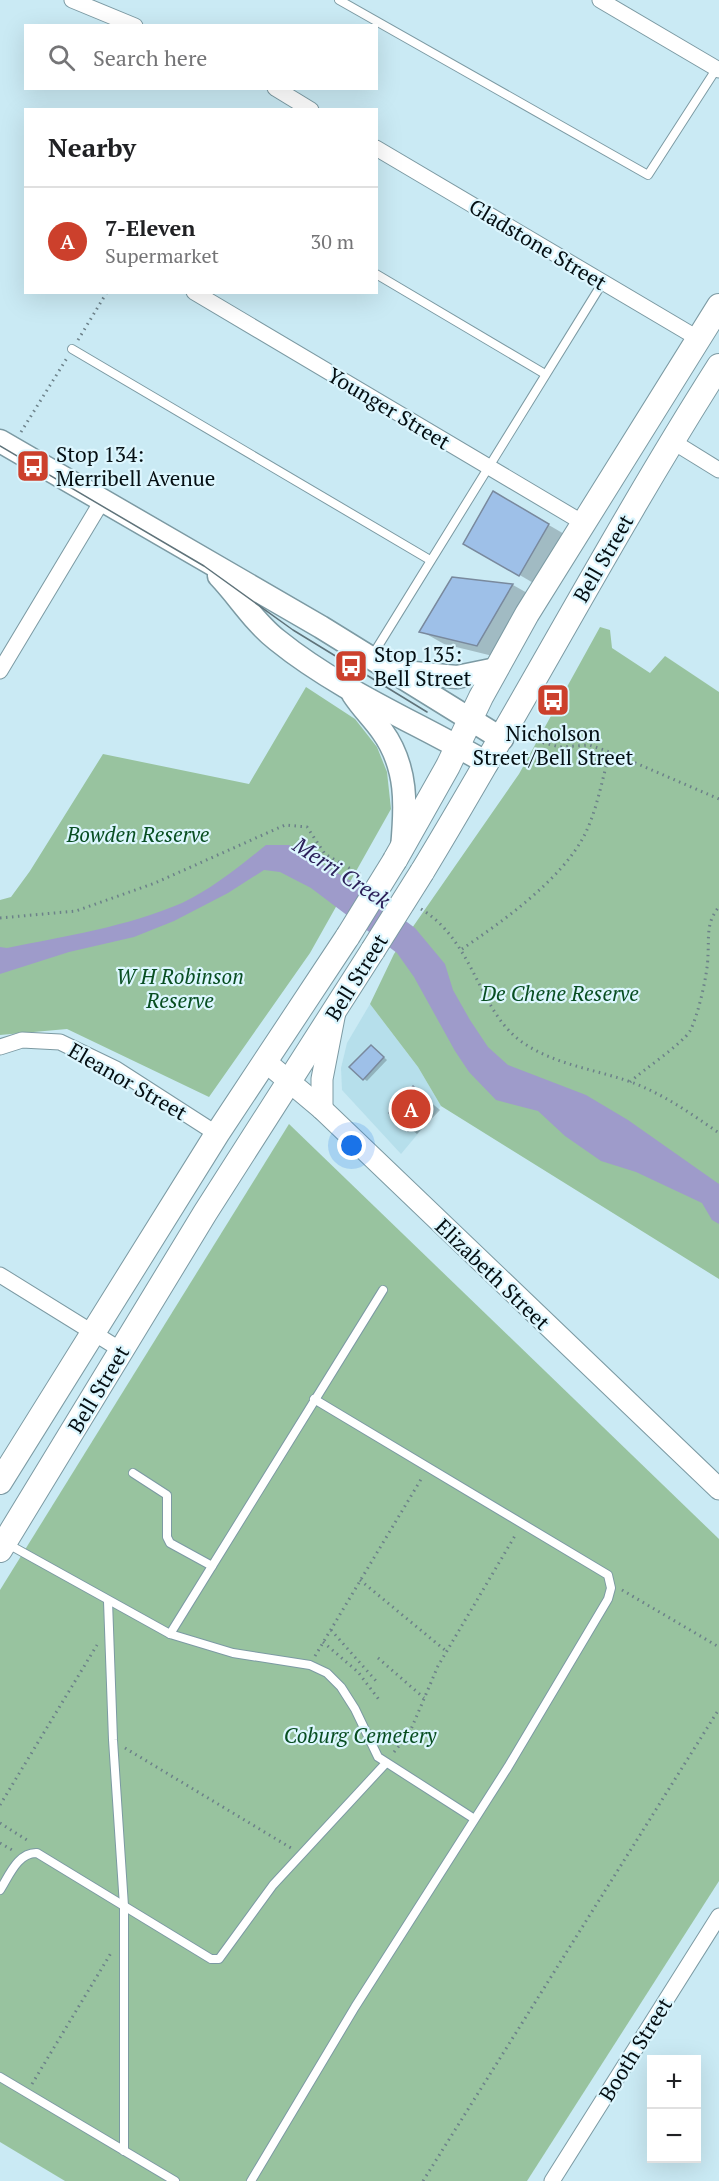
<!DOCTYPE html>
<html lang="en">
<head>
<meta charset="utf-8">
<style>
	body { margin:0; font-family:"PT Serif",serif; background:#f6f6f6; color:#202124 }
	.controls { position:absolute; right:18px; bottom:18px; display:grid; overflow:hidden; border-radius:0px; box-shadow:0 6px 24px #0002 }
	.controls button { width:54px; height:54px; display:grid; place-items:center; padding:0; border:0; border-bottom:2px solid #e0e0e0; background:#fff; color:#202124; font:30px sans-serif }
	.you { position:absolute; left:352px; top:1146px; width:21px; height:21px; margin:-15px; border:4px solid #fff; border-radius:50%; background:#1a73e8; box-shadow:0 0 0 9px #1a73e833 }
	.badge { display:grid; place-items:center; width:39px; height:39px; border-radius:50%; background:#cc402c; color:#fff; font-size:20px; font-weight:700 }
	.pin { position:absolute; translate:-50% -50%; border:3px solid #fff; box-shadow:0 2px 6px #0006 }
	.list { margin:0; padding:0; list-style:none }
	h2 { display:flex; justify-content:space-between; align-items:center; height:78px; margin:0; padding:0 24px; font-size:26px }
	h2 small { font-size:20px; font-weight:400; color:#757577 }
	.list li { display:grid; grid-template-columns:39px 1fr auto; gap:18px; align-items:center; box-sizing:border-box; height:108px; padding:0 24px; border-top:2px solid #e0e0e0 }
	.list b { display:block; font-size:22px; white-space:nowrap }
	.list p { margin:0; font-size:20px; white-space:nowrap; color:#757577 }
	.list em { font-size:20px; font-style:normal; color:#757577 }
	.icon { flex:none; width:33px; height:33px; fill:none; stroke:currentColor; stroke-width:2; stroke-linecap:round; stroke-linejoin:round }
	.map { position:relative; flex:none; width:719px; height:2181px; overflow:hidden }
	.search { position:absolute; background:#fff; box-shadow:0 6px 24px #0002; left:24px; top:24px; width:354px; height:66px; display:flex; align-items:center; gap:15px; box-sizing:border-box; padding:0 21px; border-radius:0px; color:#757577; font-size:22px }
	.panel { position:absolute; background:#fff; box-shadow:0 6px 24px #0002; left:24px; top:108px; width:354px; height:186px; border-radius:0px }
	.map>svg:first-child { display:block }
	.built { fill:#b6dfeb }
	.green { fill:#98c39f }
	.water { fill:#9e9bca }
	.shadow { fill:#0003 }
	.building { fill:#9ec0e8; stroke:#79899d; stroke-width:1.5 }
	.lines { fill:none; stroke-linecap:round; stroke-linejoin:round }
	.service-casing { stroke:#7c9aa3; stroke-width:10 }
	.minor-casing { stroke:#7c9aa3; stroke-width:17 }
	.secondary-casing { stroke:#7c9aa3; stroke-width:23 }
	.primary-casing { stroke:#7c9aa3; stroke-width:25 }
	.trunk-casing { stroke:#7c9aa3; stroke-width:26 }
	.path { stroke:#6c8189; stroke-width:3; stroke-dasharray:1.5 4.5; stroke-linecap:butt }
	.service { stroke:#fff; stroke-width:8 }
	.minor { stroke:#fff; stroke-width:15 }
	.secondary { stroke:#fff; stroke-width:21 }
	.primary { stroke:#fff; stroke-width:22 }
	.trunk { stroke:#fff; stroke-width:24 }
	.tram { stroke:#5f737a; stroke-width:1.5 }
	.trunk-bridge-casing { stroke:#7c9aa3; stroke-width:26; stroke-linecap:butt }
	.trunk-bridge { stroke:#fff; stroke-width:24 }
	.labels { text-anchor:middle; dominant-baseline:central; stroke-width:4.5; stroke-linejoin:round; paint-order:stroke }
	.street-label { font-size:21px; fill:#040e12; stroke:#dcf6fe }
	.poi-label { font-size:21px; fill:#040e12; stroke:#dcf6fe; text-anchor:start }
	.park-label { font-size:21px; font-style:italic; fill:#084e21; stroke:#dcf6fe }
	.water-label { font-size:22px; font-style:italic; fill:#2c215a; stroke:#dcf6fe }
</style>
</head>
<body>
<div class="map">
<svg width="719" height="2181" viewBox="0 0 719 2181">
	<rect width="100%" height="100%" fill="#caeaf4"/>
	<!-- built -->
	<polygon class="built" points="370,1004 418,1067 441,1106 401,1154 342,1090 341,1068 347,1043"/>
	<!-- green -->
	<g class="green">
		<polygon points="600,627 610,630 612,648 650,673 665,656 719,692 719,1279 441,1106 418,1067 370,1004 394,954 519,774"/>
		<polygon points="306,687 355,719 377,747 387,772 391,809 310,953 209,1097 67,1029 0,1035 0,900 11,897 30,871 103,754 249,784"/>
		<polygon points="289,1124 719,1539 719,1881 527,2181 65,2181 0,2142 0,1590"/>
	</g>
	<!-- water -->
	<path class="water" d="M266,845H289L356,884L415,928L445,964L453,990L470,1020L488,1047L508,1065L586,1095L628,1120L719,1184V1224L712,1220L702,1203L636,1172L601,1161L565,1136L538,1111L496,1100L469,1072L455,1051L414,977L397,953L311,888L280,872L264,870L228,893L174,921L134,937L69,952L0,974V947L7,948C66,936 126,927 182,903C212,889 240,866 266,845Z"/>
	<!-- shadow -->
	<g class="shadow">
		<polygon points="494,493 571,538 542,588 465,543"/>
		<polygon points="452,579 513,585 536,598 501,658 444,644 421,631"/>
		<polygon points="371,1046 387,1060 367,1081 364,1079"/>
		<polygon points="413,1088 440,1110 417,1134 391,1113"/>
	</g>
	<!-- building -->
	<g class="building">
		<polygon points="493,491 549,524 519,576 463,544"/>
		<polygon points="452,577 513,584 477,646 419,632"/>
		<polygon points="371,1045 384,1057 363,1080 349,1067"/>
		<polygon points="413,1086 432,1105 408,1131 389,1113"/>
	</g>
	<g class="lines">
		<defs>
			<g id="service">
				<polyline points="339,0 648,175 717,68"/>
				<polyline points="376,274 545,374"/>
				<polyline points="72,349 430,560"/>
				<polyline points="372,656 603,282"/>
				<polyline points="133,1473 167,1495 167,1537 170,1543 212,1566"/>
				<polyline points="6,1543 170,1634 233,1653 310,1665 327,1673 341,1687 355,1709 378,1757 473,1818"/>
				<polyline points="108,1601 113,1740 124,1906 124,2151"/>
				<polyline points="170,1634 383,1290"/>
				<path d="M0,1890C9,1876 18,1852 37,1853L211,1959H219L273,1885L386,1763"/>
				<polyline points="0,2077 175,2181"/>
				<polyline points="251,2181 355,2007 508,1767 608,1599 611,1588 608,1575 314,1399"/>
			</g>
			<g id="minor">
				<polyline points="72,0 135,26"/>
				<polyline points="600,0 719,70"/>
				<polyline points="275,88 311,110"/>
				<polyline points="376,148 699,339"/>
				<polyline points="194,292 585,524"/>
				<polyline points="672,441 719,470"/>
				<polyline points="0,671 102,501"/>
				<polyline points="0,1047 22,1040 60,1042 116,1069 217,1134"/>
				<polyline points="0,1275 121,1350"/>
				<polyline points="552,2181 719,1916"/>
			</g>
			<g id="secondary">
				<polyline points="266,1062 322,1109 719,1489"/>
				<polyline points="322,1109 322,1079 335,1012"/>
			</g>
			<g id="primary">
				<polyline points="0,441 321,627 502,739"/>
				<path d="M219,576C239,597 254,622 277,640C340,691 418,723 487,763"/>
				<polyline points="403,672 457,677 496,669"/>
				<path d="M353,694C362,708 373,718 382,731C408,767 406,806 402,848"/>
			</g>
			<g id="trunk">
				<polyline points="395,860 448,766 481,697 527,614 719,306"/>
				<path d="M422,872C524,704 614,531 719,366"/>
				<polyline points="0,1482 217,1134 348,936"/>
				<polyline points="0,1550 205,1213 373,950"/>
			</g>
		</defs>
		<!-- service casing -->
		<use href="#service" class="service-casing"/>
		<!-- minor casing -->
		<use href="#minor" class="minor-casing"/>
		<!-- secondary casing -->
		<use href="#secondary" class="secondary-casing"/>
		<!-- primary casing -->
		<use href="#primary" class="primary-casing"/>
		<!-- trunk casing -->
		<use href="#trunk" class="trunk-casing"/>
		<!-- path -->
		<g class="path">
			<polyline points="78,340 107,292"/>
			<polyline points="21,432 67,358"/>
			<polyline points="529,731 544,743 560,747 589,745 610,752 719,799"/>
			<path d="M421,909C475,942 478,1011 522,1042C553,1064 593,1069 628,1081C662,1093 690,1113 719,1133"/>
			<polyline points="0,918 76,911 155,883 285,825 307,827 325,854 363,876"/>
			<path d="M462,949C503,921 560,881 584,836C597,811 602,779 610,752"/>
			<path d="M630,1082C643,1070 682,1044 690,1031C698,1016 708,973 708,955C709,937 706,922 719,907"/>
			<polyline points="360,1580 446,1651"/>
			<polyline points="622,1590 719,1647"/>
			<polyline points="331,1630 376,1681"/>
			<polyline points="323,1642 358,1672 380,1701"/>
			<polyline points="315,1656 423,1476"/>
			<polyline points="378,1658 424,1698"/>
			<polyline points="125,1748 291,1848"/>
			<polyline points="394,1752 409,1734 438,1666 516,1534"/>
			<polyline points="0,1805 97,1645"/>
			<polyline points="0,1823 30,1842"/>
			<polyline points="0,1843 14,1851"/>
			<polyline points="32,2084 111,1953"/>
			<polyline points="423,2181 719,1709"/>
		</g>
		<!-- service -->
		<use href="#service" class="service"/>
		<!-- minor -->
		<use href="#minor" class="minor"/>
		<!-- secondary -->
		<use href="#secondary" class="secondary"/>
		<!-- primary -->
		<use href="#primary" class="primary"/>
		<!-- trunk -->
		<use href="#trunk" class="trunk"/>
		<!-- tram -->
		<polyline class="tram" points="0,446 204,566 293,630 427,712"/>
		<defs>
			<g id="trunk-bridge">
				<polyline points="348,936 395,860"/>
				<polyline points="373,950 422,872"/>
			</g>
		</defs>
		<!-- trunk-bridge casing -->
		<use href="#trunk-bridge" class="trunk-bridge-casing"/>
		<!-- trunk-bridge -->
		<use href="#trunk-bridge" class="trunk-bridge"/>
	</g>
	<!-- icons -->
	<defs>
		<symbol id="bus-square" viewBox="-11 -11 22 22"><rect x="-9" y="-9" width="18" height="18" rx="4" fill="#cc402c" stroke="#dcf6fe"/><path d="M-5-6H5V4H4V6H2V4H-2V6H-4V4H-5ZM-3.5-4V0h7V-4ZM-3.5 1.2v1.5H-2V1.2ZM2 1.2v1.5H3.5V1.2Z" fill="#fff"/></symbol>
	</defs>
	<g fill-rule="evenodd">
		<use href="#bus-square" x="14" y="447" width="38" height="38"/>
		<use href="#bus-square" x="332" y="647" width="38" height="38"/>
		<use href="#bus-square" x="534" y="681" width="38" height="38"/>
	</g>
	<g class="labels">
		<!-- street labels -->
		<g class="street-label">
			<text transform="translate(538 244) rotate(31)">Gladstone Street</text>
			<text transform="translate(389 408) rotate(31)">Younger Street</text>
			<text transform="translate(603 558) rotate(-60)">Bell Street</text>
			<text transform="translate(356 977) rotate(-58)">Bell Street</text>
			<text transform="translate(128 1081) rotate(30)">Eleanor Street</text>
			<text transform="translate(493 1274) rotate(44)">Elizabeth Street</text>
			<text transform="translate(98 1389) rotate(-59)">Bell Street</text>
			<text transform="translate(635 2049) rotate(-58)">Booth Street</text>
		</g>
		<!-- poi labels -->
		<g class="poi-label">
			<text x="56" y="454">Stop 134:<tspan x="56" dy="24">Merribell Avenue</tspan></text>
			<text x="374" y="654">Stop 135:<tspan x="374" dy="24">Bell Street</tspan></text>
			<text x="553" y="733" text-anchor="middle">Nicholson<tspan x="553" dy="24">Street/Bell Street</tspan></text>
		</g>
		<!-- park labels -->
		<g class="park-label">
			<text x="138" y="834">Bowden Reserve</text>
			<text x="180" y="976">W H Robinson<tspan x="180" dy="24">Reserve</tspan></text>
			<text x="560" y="993">De Chene Reserve</text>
			<text x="360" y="1735">Coburg Cemetery</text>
		</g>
		<!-- water labels -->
		<g class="water-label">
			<text transform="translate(342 872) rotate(33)">Merri Creek</text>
		</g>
	</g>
</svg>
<div class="controls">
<button>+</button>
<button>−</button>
</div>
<div class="you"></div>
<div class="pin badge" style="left:411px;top:1109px">A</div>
<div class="search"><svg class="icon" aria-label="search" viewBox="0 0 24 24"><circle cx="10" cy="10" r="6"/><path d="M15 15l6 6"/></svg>Search here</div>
<section class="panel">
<h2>Nearby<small></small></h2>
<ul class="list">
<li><span class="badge">A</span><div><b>7-Eleven</b><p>Supermarket</p></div><em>30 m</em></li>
</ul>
</section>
</div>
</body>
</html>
